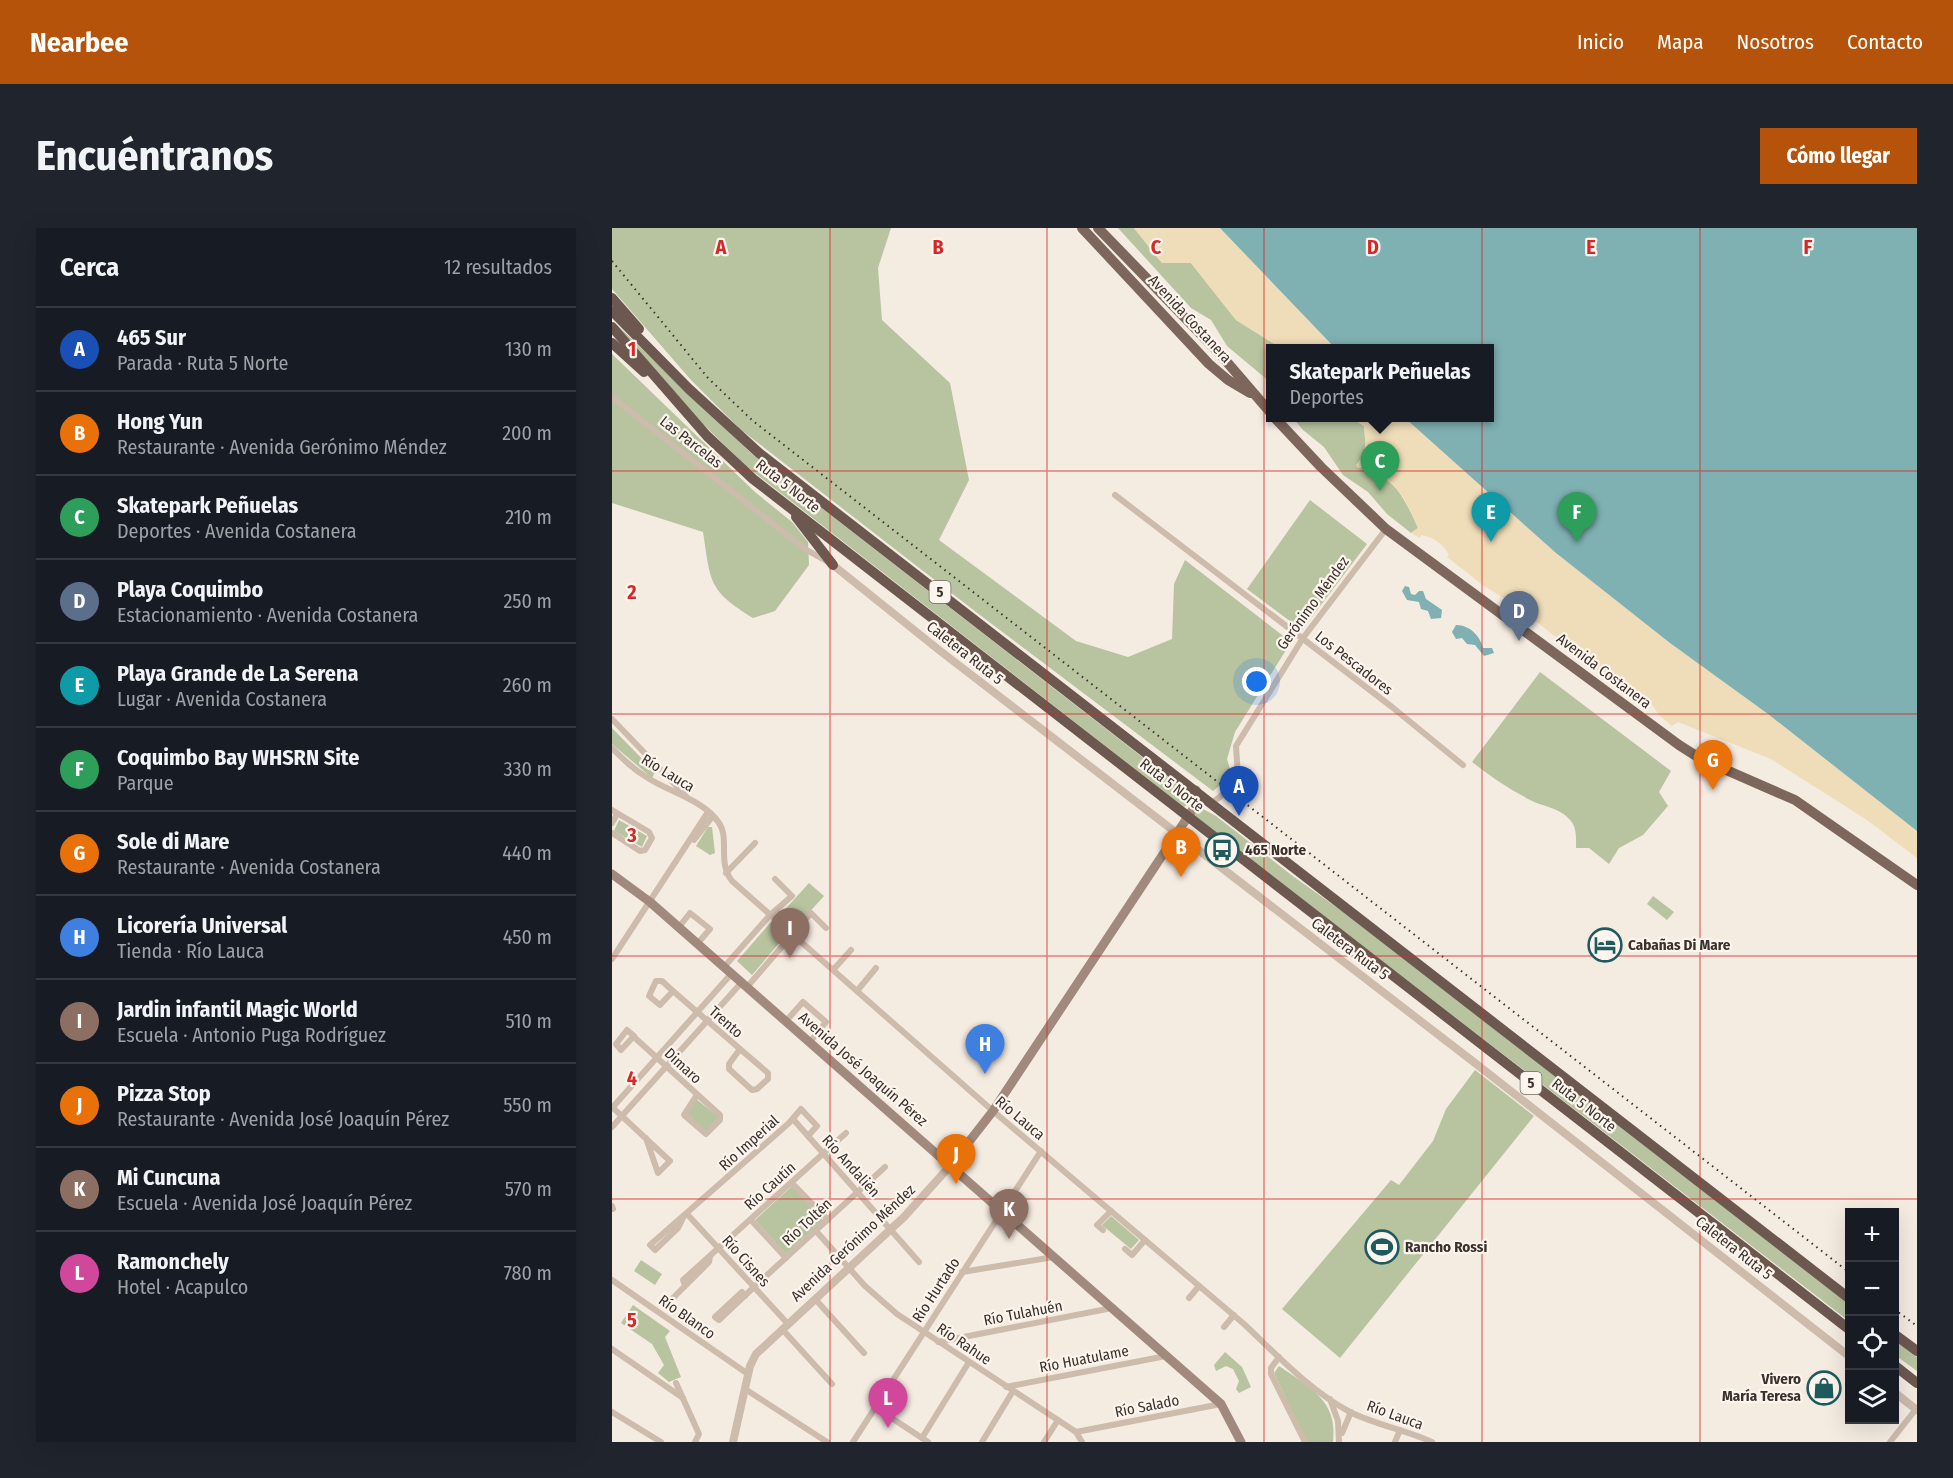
<!DOCTYPE html>
<html lang="es">
<head>
<meta charset="utf-8">
<style>
	body { margin:0; font-family:"Fira Sans Condensed",sans-serif; background:#20242c; color:#f1f3f6 }
	.controls { position:absolute; right:18px; bottom:18px; display:grid; overflow:hidden; border-radius:0px; box-shadow:0 6px 24px #0002 }
	.controls button { width:54px; height:54px; display:grid; place-items:center; padding:0; border:0; border-bottom:2px solid #363941; background:#171b24; color:#f1f3f6; font:30px sans-serif }
	.you { position:absolute; left:645px; top:454px; width:21px; height:21px; margin:-15px; border:4px solid #fff; border-radius:50%; background:#1a73e8; box-shadow:0 0 0 9px #1a73e833 }
	.badge { display:grid; place-items:center; width:39px; height:39px; border-radius:50%; background:#b45309; color:#fff; font-size:20px; font-weight:700 }
	.pin { position:absolute; translate:-50% -50px; filter:drop-shadow(0 2px 3px #0008) }
	.pin::after { content:''; position:absolute; top:32px; width:21px; height:18px; background:inherit; clip-path:polygon(0 0,100% 0,50% 100%) }
	.popup { position:absolute; left:654px; top:116px; width:228px; height:78px; box-sizing:border-box; display:grid; place-content:center; border-radius:0px; background:#171b24; filter:drop-shadow(0 2px 4px #0005); font-size:20px; white-space:nowrap; color:#9ea1a6 }
	.popup b { font-size:22px; color:#f1f3f6 }
	.popup::after { content:''; position:absolute; left:50%; top:100%; margin-left:-12px; border:12px solid transparent; border-top-color:#171b24 }
	.list { margin:0; padding:0; list-style:none }
	h2 { display:flex; justify-content:space-between; align-items:center; height:78px; margin:0; padding:0 24px; font-size:26px }
	h2 small { font-size:20px; font-weight:400; color:#9ea1a6 }
	.list li { display:grid; grid-template-columns:39px 1fr auto; gap:18px; align-items:center; box-sizing:border-box; height:84px; padding:0 24px; border-top:2px solid #363941 }
	.list b { display:block; font-size:22px; white-space:nowrap }
	.list p { margin:0; font-size:20px; white-space:nowrap; color:#9ea1a6 }
	.list em { font-size:20px; font-style:normal; color:#9ea1a6 }
	.icon { flex:none; width:33px; height:33px; fill:none; stroke:currentColor; stroke-width:2; stroke-linecap:round; stroke-linejoin:round }
	.map { position:relative; flex:none; width:1305px; height:1214px; overflow:hidden; border-radius:0px }
	header { display:flex; align-items:center; gap:36px; box-sizing:border-box; height:84px; padding:0 30px; background:#b45309; color:#fff }
	header strong { font-size:28px }
	nav { display:flex; gap:33px; margin-inline-start:auto; font-size:21px }
	.intro { display:flex; align-items:center; justify-content:space-between; box-sizing:border-box; height:144px; padding:0 36px }
	h1 { margin:0; font-size:42px }
	.button { padding:15px 27px; border-radius:0px; background:#b45309; color:#fff; font-size:21px; font-weight:700 }
	main { display:flex; gap:36px; padding:0 36px }
	aside { flex:1; background:#171b24; border-radius:0px; box-shadow:0 6px 24px #0002 }
	.map>svg:first-child { display:block }
	.green { fill:#b8c4a0 }
	.sand { fill:#efdcb8 }
	.water { fill:#7fb0b2 }
	.lines { fill:none; stroke-linecap:round; stroke-linejoin:round }
	.minor { stroke:#cdbbac; stroke-width:6 }
	.tertiary { stroke:#cdbbac; stroke-width:8 }
	.secondary { stroke:#a18a7d; stroke-width:9 }
	.primary { stroke:#7d675c; stroke-width:10 }
	.trunk { stroke:#6c584f; stroke-width:10 }
	.rail { stroke:#3b302b; stroke-width:2; stroke-dasharray:1.5 4.5; stroke-linecap:butt }
	.grid { fill:none; stroke:#d62828; stroke-width:1.5; stroke-opacity:0.55 }
	.labels { text-anchor:middle; dominant-baseline:central; stroke-width:4.5; stroke-linejoin:round; paint-order:stroke }
	.shield { fill:#fbf5ee; stroke:#756b66; stroke-width:1.5 }
	.shield-label { font-size:14px; font-weight:bold; fill:#3b302b }
	.street-label { font-size:15px; fill:#3b302b; stroke:#fbf5ee }
	.poi-label { font-size:15px; font-weight:bold; fill:#3b302b; stroke:#fbf5ee; text-anchor:start }
	.grid-label { font-size:20px; text-anchor:middle; font-weight:bold; fill:#d62828; stroke:#fbf5ee; stroke-width:4.5; stroke-linejoin:round; paint-order:stroke }
</style>
</head>
<body>
<header>
<strong>Nearbee</strong>
<nav><a>Inicio</a><a>Mapa</a><a>Nosotros</a><a>Contacto</a></nav>
</header>
<div class="intro"><h1>Encuéntranos</h1><a class="button">Cómo llegar</a></div>
<main>
<aside>
<h2>Cerca<small>12 resultados</small></h2>
<ul class="list">
<li><span class="badge" style="background:#1a4fb4">A</span><div><b>465 Sur</b><p>Parada · Ruta 5 Norte</p></div><em>130 m</em></li>
<li><span class="badge" style="background:#e8710a">B</span><div><b>Hong Yun</b><p>Restaurante · Avenida Gerónimo Méndez</p></div><em>200 m</em></li>
<li><span class="badge" style="background:#2e9e5b">C</span><div><b>Skatepark Peñuelas</b><p>Deportes · Avenida Costanera</p></div><em>210 m</em></li>
<li><span class="badge" style="background:#5c6f8a">D</span><div><b>Playa Coquimbo</b><p>Estacionamiento · Avenida Costanera</p></div><em>250 m</em></li>
<li><span class="badge" style="background:#0f9aa8">E</span><div><b>Playa Grande de La Serena</b><p>Lugar · Avenida Costanera</p></div><em>260 m</em></li>
<li><span class="badge" style="background:#2e9e5b">F</span><div><b>Coquimbo Bay WHSRN Site</b><p>Parque</p></div><em>330 m</em></li>
<li><span class="badge" style="background:#e8710a">G</span><div><b>Sole di Mare</b><p>Restaurante · Avenida Costanera</p></div><em>440 m</em></li>
<li><span class="badge" style="background:#3f7fe0">H</span><div><b>Licorería Universal</b><p>Tienda · Río Lauca</p></div><em>450 m</em></li>
<li><span class="badge" style="background:#8d6e63">I</span><div><b>Jardin infantil Magic World</b><p>Escuela · Antonio Puga Rodríguez</p></div><em>510 m</em></li>
<li><span class="badge" style="background:#e8710a">J</span><div><b>Pizza Stop</b><p>Restaurante · Avenida José Joaquín Pérez</p></div><em>550 m</em></li>
<li><span class="badge" style="background:#8d6e63">K</span><div><b>Mi Cuncuna</b><p>Escuela · Avenida José Joaquín Pérez</p></div><em>570 m</em></li>
<li><span class="badge" style="background:#d1479c">L</span><div><b>Ramonchely</b><p>Hotel · Acapulco</p></div><em>780 m</em></li>
</ul>
</aside>
<div class="map">
<svg width="1305" height="1214" viewBox="0 0 1305 1214">
	<rect width="100%" height="100%" fill="#f4ebe1"/>
	<!-- green -->
	<g class="green">
		<polygon points="0,0 279,0 266,40 270,92 338,155 357,252 327,312 464,413 516,429 560,411 562,356 573,332 679,414 623,504 615,531 620,548 601,563 364,384 128,201 79,152 0,61"/>
		<polygon points="506,0 522,0 550,35 579,35 624,92 669,120 658,121 658,154 615,118 599,92 579,80"/>
		<polygon points="1,93 140,226 565,556 576,567 576,576 572,579 568,576 134,238 88,193"/>
		<path d="M0,126L143,264L180,294L196,314L197,337L163,383L141,390C96,362 99,355 91,304L0,275Z"/>
		<path d="M681,190H740L752,198L754,223L749,238C780,243 795,275 806,300L799,305L775,286L756,264L731,247L712,219L691,202Z"/>
		<polygon points="698,272 755,316 690,402 635,361"/>
		<path d="M928,444L1059,543L1047,564L1056,578L1031,607L1007,620L997,636L977,620H964C964,610 965,601 959,593C949,580 932,579 918,572C897,561 878,548 860,534Z"/>
		<polygon points="0,500 43,544 40,550 0,516"/>
		<polygon points="591,581 604,588 682,649 730,683 1237,1076 1237,1093 581,587"/>
		<polygon points="7,592 35,608 30,619 2,603"/>
		<polygon points="96,599 100,599 103,625 98,627 84,618"/>
		<polygon points="197,655 212,668 183,700 168,687"/>
		<polygon points="1041,668 1062,684 1055,692 1035,676"/>
		<polygon points="159,694 174,707 140,747 125,733"/>
		<polygon points="863,842 922,888 728,1130 670,1081 779,952 787,957 821,913 834,881"/>
		<polygon points="84,871 107,889 94,903 74,885"/>
		<polygon points="180,958 211,992 174,1026 143,992"/>
		<polygon points="499,988 527,1012 519,1021 490,997"/>
		<polygon points="29,1032 50,1046 43,1057 22,1043"/>
		<polygon points="21,1077 58,1103 53,1109 69,1149 57,1154 46,1145 52,1137 40,1116 9,1095"/>
		<polygon points="1282,1112 1305,1129 1305,1143 1283,1127"/>
		<polygon points="613,1124 630,1139 639,1159 627,1165 624,1161 627,1153 621,1141 614,1138 604,1143 602,1137"/>
		<path d="M667,1138C698,1160 726,1172 721,1214H695L662,1145Z"/>
	</g>
	<!-- sand -->
	<g class="sand">
		<polygon points="522,0 608,0 723,120 669,120 624,92 579,35 550,35"/>
		<path d="M740,190H793L944,325L1058,415L1156,486L1305,603V630L1255,592L1159,531L1066,494L1060,498L1047,487L1034,468L995,450L906,379L872,358L835,329L837,327C831,316 822,309 809,307L808,310L799,305L806,300C791,265 787,258 754,239L746,240L744,237C755,224 754,215 752,198Z"/>
	</g>
	<!-- water -->
	<g class="water">
		<polygon points="608,0 1305,0 1305,603 1156,486 1058,415 944,325 793,190 878,190 878,121 723,120"/>
		<polygon points="793,358 797,359 799,366 803,367 807,363 811,363 814,371 830,382 829,390 819,391 816,383 809,381 807,374 795,372 790,363"/>
		<path d="M844,397C858,397 868,408 871,420H880L882,425L872,428L863,417L855,416L850,410L844,411L840,404Z"/>
	</g>
	<g class="lines">
		<!-- minor -->
		<g class="minor">
			<polyline points="0,169 193,321 216,334"/>
			<polyline points="503,267 780,479 851,537"/>
			<polyline points="0,491 74,568"/>
			<path d="M0,520C11,531 22,542 36,550C57,564 92,572 107,595C118,611 105,634 120,653L381,883L632,1096C664,1126 698,1163 738,1184C764,1197 794,1202 820,1214"/>
			<polyline points="599,575 608,569 626,547 624,518 691,410 774,301"/>
			<polyline points="0,582 37,604 40,610 33,622 28,623 0,605"/>
			<polyline points="0,595 5,586"/>
			<polyline points="82,612 101,588"/>
			<polyline points="114,645 143,615"/>
			<polyline points="67,699 78,685 98,701 86,715"/>
			<polyline points="0,731 96,584"/>
			<polyline points="112,739 158,687 180,668 163,651"/>
			<polyline points="221,742 239,722"/>
			<polygon points="44,753 50,753 61,763 48,777 37,768"/>
			<polyline points="135,759 199,685 214,700"/>
			<polyline points="61,763 128,821"/>
			<polyline points="245,763 264,740"/>
			<polyline points="174,793 191,774 214,794 198,814"/>
			<polygon points="15,802 22,808 9,822 4,816"/>
			<polyline points="22,809 108,887 108,892 94,906 72,887 85,867"/>
			<polygon points="128,821 156,845 156,851 145,861 140,862 117,841 117,836"/>
			<polyline points="0,879 58,933 46,945 34,910"/>
			<polyline points="0,880 120,745"/>
			<polyline points="181,891 307,1034"/>
			<polyline points="0,899 130,754"/>
			<polyline points="180,955 216,992"/>
			<polyline points="0,978 1,981"/>
			<polyline points="75,986 176,1096"/>
			<polyline points="71,990 66,1000 43,1022 38,1017 177,895 189,881 205,898 196,908"/>
			<polyline points="139,992 174,1030"/>
			<polyline points="491,1002 485,997 499,983"/>
			<polyline points="204,1003 253,1058 285,1086 464,1204 470,1214"/>
			<polyline points="513,1021 520,1027 533,1012"/>
			<polyline points="350,1044 442,1029"/>
			<polyline points="0,1052 136,1146"/>
			<polyline points="73,1057 71,1052 234,905"/>
			<polyline points="133,1068 130,1064 103,1089 107,1092 142,1059 273,939"/>
			<polyline points="61,1070 97,1034 98,1029"/>
			<polyline points="577,1070 587,1058"/>
			<polyline points="203,1071 252,1125"/>
			<polyline points="612,1099 622,1087"/>
			<polyline points="170,1101 220,1156"/>
			<polyline points="326,1114 500,1080"/>
			<polyline points="0,1121 71,1170"/>
			<polyline points="667,1129 659,1140 659,1146 693,1214"/>
			<polyline points="64,1155 87,1206 83,1214"/>
			<polyline points="394,1159 554,1128"/>
			<polyline points="133,1161 215,1214"/>
			<polyline points="718,1171 726,1193 727,1214"/>
			<polyline points="263,1179 316,1214"/>
			<polyline points="0,1184 49,1214"/>
			<polyline points="464,1204 609,1176"/>
			<polyline points="730,1205 739,1184"/>
			<polyline points="310,1210 357,1134"/>
			<polyline points="241,1214 429,923"/>
			<polyline points="370,1214 401,1163"/>
			<polyline points="432,1214 446,1192"/>
			<polyline points="783,1214 788,1202"/>
			<polyline points="1278,1214 1304,1181"/>
		</g>
		<!-- tertiary -->
		<g class="tertiary">
			<polyline points="221,337 327,422 863,835 1238,1129"/>
			<polyline points="1282,1164 1305,1182"/>
			<polyline points="121,1214 138,1138 144,1126 292,989 338,938"/>
		</g>
		<!-- secondary -->
		<g class="secondary">
			<polyline points="0,646 38,674 609,1176 629,1214"/>
			<polyline points="338,938 381,883 583,578 584,562"/>
		</g>
		<!-- primary -->
		<g class="primary">
			<polyline points="470,0 597,136 616,152 638,165"/>
			<polyline points="486,0 608,126 658,184"/>
			<polyline points="663,190 709,239 774,301 1067,517 1089,531 1183,572 1305,657"/>
		</g>
		<!-- trunk -->
		<g class="trunk">
			<polyline points="0,70 27,101"/>
			<polyline points="0,83 77,161 147,225 1238,1071"/>
			<polyline points="0,99 95,208 141,251 1238,1102"/>
			<polyline points="0,115 32,144"/>
			<polyline points="184,289 221,337"/>
			<polyline points="1282,1106 1305,1123"/>
			<polyline points="1282,1137 1305,1155"/>
		</g>
		<!-- rail -->
		<g class="rail">
			<polyline points="0,33 96,150 141,193 1238,1045"/>
			<polyline points="1282,1081 1305,1098"/>
		</g>
	</g>
	<!-- grid -->
	<path class="grid" d="M218,0V1214M435,0V1214M652,0V1214M870,0V1214M1088,0V1214M0,243H1305M0,486H1305M0,728H1305M0,971H1305"/>
	<!-- icons -->
	<defs>
		<symbol id="bus-ring" viewBox="-11 -11 22 22"><circle r="9.5" fill="#fbf5ee" stroke="#1f5a5e" stroke-width="1.5"/><path d="M-5-6H5V4H4V6H2V4H-2V6H-4V4H-5ZM-3.5-4V0h7V-4ZM-3.5 1.2v1.5H-2V1.2ZM2 1.2v1.5H3.5V1.2Z" fill="#1f5a5e"/></symbol>
		<symbol id="hotel-ring" viewBox="-11 -11 22 22"><circle r="9.5" fill="#fbf5ee" stroke="#1f5a5e" stroke-width="1.5"/><path d="M-6-4.5h1.5V1H6V5H4.5V3h-9V5H-6ZM-4 0a1.8 1.8 0 1 1 3.6 0ZM.5 0V-2.5h3Q6-2.5 6 0Z" fill="#1f5a5e"/></symbol>
		<symbol id="stadium-ring" viewBox="-11 -11 22 22"><circle r="9.5" fill="#fbf5ee" stroke="#1f5a5e" stroke-width="1.5"/><path d="M0-5a6.5 5 0 1 0 0 10a6.5 5 0 1 0 0-10ZM-3.5-1.8h7v3.6h-7Z" fill="#1f5a5e"/></symbol>
		<symbol id="shop-ring" viewBox="-11 -11 22 22"><circle r="9.5" fill="#fbf5ee" stroke="#1f5a5e" stroke-width="1.5"/><path d="M-5-2.5h2.3a2.7 3.5 0 0 1 5.4 0H5L5.5 6h-11ZM-1.5-2.5h3a1.5 2.3 0 0 0-3 0Z" fill="#1f5a5e"/></symbol>
	</defs>
	<g fill-rule="evenodd">
		<use href="#bus-ring" x="591" y="603" width="38" height="38"/>
		<use href="#hotel-ring" x="974" y="698" width="38" height="38"/>
		<use href="#stadium-ring" x="751" y="1000" width="38" height="38"/>
		<use href="#shop-ring" x="1193" y="1141" width="38" height="38"/>
	</g>
	<g class="labels">
		<!-- shield labels -->
		<g class="shield">
			<rect x="317.5" y="353" width="21" height="22" rx="4.5"/>
			<rect x="908.5" y="844" width="21" height="22" rx="4.5"/>
		</g>
		<g class="shield-label">
			<text x="328" y="364">5</text>
			<text x="919" y="855">5</text>
		</g>
		<!-- street labels -->
		<g class="street-label">
			<text transform="translate(578 91) rotate(47)">Avenida Costanera</text>
			<text transform="translate(79 214) rotate(38)">Las Parcelas</text>
			<text transform="translate(176 258) rotate(38)">Ruta 5 Norte</text>
			<text transform="translate(701 375) rotate(-54)">Gerónimo Méndez</text>
			<text transform="translate(353 425) rotate(38)">Caletera Ruta 5</text>
			<text transform="translate(742 435) rotate(38)">Los Pescadores</text>
			<text transform="translate(992 443) rotate(37)">Avenida Costanera</text>
			<text transform="translate(56 545) rotate(31)">Río Lauca</text>
			<text transform="translate(560 557) rotate(38)">Ruta 5 Norte</text>
			<text transform="translate(738 721) rotate(37)">Caletera Ruta 5</text>
			<text transform="translate(114 794) rotate(41)">Trento</text>
			<text transform="translate(71 838) rotate(43)">Dimaro</text>
			<text transform="translate(251 841) rotate(41)">Avenida José Joaquín Pérez</text>
			<text transform="translate(972 877) rotate(38)">Ruta 5 Norte</text>
			<text transform="translate(408 890) rotate(40)">Río Lauca</text>
			<text transform="translate(137 915) rotate(-42)">Río Imperial</text>
			<text transform="translate(239 938) rotate(48)">Río Andalién</text>
			<text transform="translate(158 958) rotate(-42)">Río Cautín</text>
			<text transform="translate(195 994) rotate(-43)">Río Toltén</text>
			<text transform="translate(241 1015) rotate(-43)">Avenida Gerónimo Méndez</text>
			<text transform="translate(1122 1020) rotate(38)">Caletera Ruta 5</text>
			<text transform="translate(134 1033) rotate(48)">Río Cisnes</text>
			<text transform="translate(324 1062) rotate(-57)">Río Hurtado</text>
			<text transform="translate(411 1085) rotate(-11)">Río Tulahuén</text>
			<text transform="translate(75 1089) rotate(35)">Río Blanco</text>
			<text transform="translate(352 1116) rotate(34)">Río Rahue</text>
			<text transform="translate(472 1131) rotate(-11)">Río Huatulame</text>
			<text transform="translate(535 1178) rotate(-11)">Río Salado</text>
			<text transform="translate(783 1187) rotate(20)">Río Lauca</text>
		</g>
		<!-- poi labels -->
		<g class="poi-label">
			<text x="633" y="622">465 Norte</text>
			<text x="1016" y="717">Cabañas Di Mare</text>
			<text x="793" y="1019">Rancho Rossi</text>
			<text x="1189" y="1151" text-anchor="end">Vivero<tspan x="1189" dy="17">María Teresa</tspan></text>
		</g>
	</g>
	<g class="grid-label">
		<text x="109" y="26">A</text>
		<text x="326" y="26">B</text>
		<text x="544" y="26">C</text>
		<text x="761" y="26">D</text>
		<text x="979" y="26">E</text>
		<text x="1196" y="26">F</text>
		<text x="20" y="128">1</text>
		<text x="20" y="371">2</text>
		<text x="20" y="614">3</text>
		<text x="20" y="857">4</text>
		<text x="20" y="1099">5</text>
	</g>
</svg>
<div class="controls">
<button>+</button>
<button>−</button>
<button><svg class="icon" aria-label="locate" viewBox="0 0 24 24"><circle cx="12" cy="12" r="6"/><path d="M12 2v4M12 18v4M2 12h4M18 12h4"/></svg></button>
<button><svg class="icon" aria-label="layers" viewBox="0 0 24 24"><path d="M12 4l9 5-9 5-9-5zM3 14l9 5 9-5"/></svg></button>
</div>
<div class="you"></div>
<div class="pin badge" style="left:627px;top:588px;background:#1a4fb4">A</div>
<div class="pin badge" style="left:569px;top:649px;background:#e8710a">B</div>
<div class="pin badge" style="left:768px;top:263px;background:#2e9e5b">C</div>
<div class="popup"><b>Skatepark Peñuelas</b>Deportes</div>
<div class="pin badge" style="left:907px;top:413px;background:#5c6f8a">D</div>
<div class="pin badge" style="left:879px;top:314px;background:#0f9aa8">E</div>
<div class="pin badge" style="left:965px;top:314px;background:#2e9e5b">F</div>
<div class="pin badge" style="left:1101px;top:562px;background:#e8710a">G</div>
<div class="pin badge" style="left:373px;top:846px;background:#3f7fe0">H</div>
<div class="pin badge" style="left:178px;top:730px;background:#8d6e63">I</div>
<div class="pin badge" style="left:344px;top:956px;background:#e8710a">J</div>
<div class="pin badge" style="left:397px;top:1011px;background:#8d6e63">K</div>
<div class="pin badge" style="left:276px;top:1200px;background:#d1479c">L</div>
</div>
</main>
</body>
</html>
